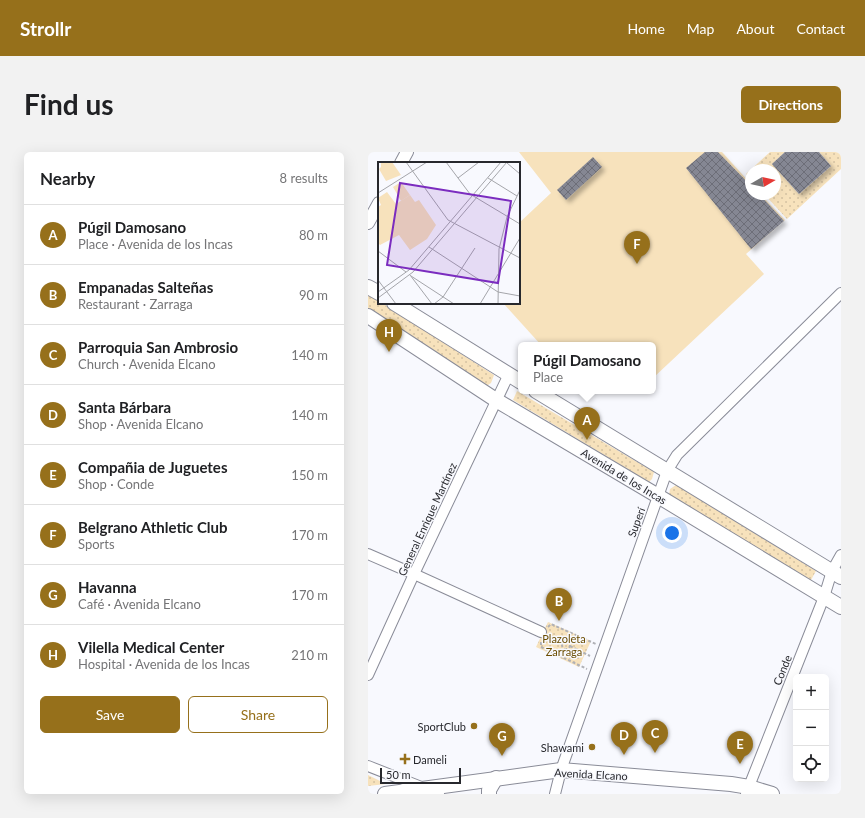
<!DOCTYPE html>
<html lang="en">
<head>
<meta charset="utf-8">
<style>
	body { margin:0; font-family:Lato,sans-serif; background:#f2f2f2; color:#202124 }
	.controls { position:absolute; right:12px; bottom:12px; display:grid; overflow:hidden; border-radius:6px; box-shadow:0 4px 16px #0002 }
	.controls button { width:36px; height:36px; display:grid; place-items:center; padding:0; border:0; border-bottom:1px solid #e0e0e0; background:#fff; color:#202124; font:20px sans-serif }
	.compass { position:absolute; left:377px; top:12px; width:36px; height:36px; border-radius:50%; background:#fff; box-shadow:0 4px 16px #0002; rotate:81deg }
	.scale { position:absolute; left:12px; bottom:10px; width:81px; box-sizing:border-box; padding-left:4px; border:2px solid #27282d; border-top:0; font-size:11px; line-height:14px; white-space:nowrap; color:#27282d; -webkit-text-stroke:3px #f8f9fe; paint-order:stroke }
	.you { position:absolute; left:304px; top:381px; width:14px; height:14px; margin:-10px; border:3px solid #fff; border-radius:50%; background:#1a73e8; box-shadow:0 0 0 6px #1a73e833 }
	.badge { display:grid; place-items:center; width:26px; height:26px; border-radius:50%; background:#96701b; color:#fff; font-size:13px; font-weight:700 }
	.pin { position:absolute; translate:-50% -33px; filter:drop-shadow(0 1px 2px #0008) }
	.pin::after { content:''; position:absolute; top:21px; width:14px; height:12px; background:inherit; clip-path:polygon(0 0,100% 0,50% 100%) }
	.popup { position:absolute; left:150px; top:190px; width:138px; height:52px; box-sizing:border-box; display:grid; place-content:center; border-radius:6px; background:#fff; filter:drop-shadow(0 1px 3px #0005); font-size:13px; white-space:nowrap; color:#757577 }
	.popup b { font-size:15px; color:#202124 }
	.popup::after { content:''; position:absolute; left:50%; top:100%; margin-left:-8px; border:8px solid transparent; border-top-color:#fff }
	.list { margin:0; padding:0; list-style:none }
	h2 { display:flex; justify-content:space-between; align-items:center; height:52px; margin:0; padding:0 16px; font-size:17px }
	h2 small { font-size:13px; font-weight:400; color:#757577 }
	.list li { display:grid; grid-template-columns:26px 1fr auto; gap:12px; align-items:center; box-sizing:border-box; height:60px; padding:0 16px; border-top:1px solid #e0e0e0 }
	.list b { display:block; font-size:15px; white-space:nowrap }
	.list p { margin:0; font-size:13px; white-space:nowrap; color:#757577 }
	.list em { font-size:13px; font-style:normal; color:#757577 }
	.actions { display:flex; gap:8px; padding:12px 16px }
	.actions a { flex:1; padding:9px 0; border:1px solid #96701b; border-radius:6px; text-align:center; font-size:14px; color:#96701b }
	.actions .main { background:#96701b; color:#fff }
	.icon { flex:none; width:22px; height:22px; fill:none; stroke:currentColor; stroke-width:2; stroke-linecap:round; stroke-linejoin:round }
	.map { position:relative; flex:none; width:473px; height:642px; overflow:hidden; border-radius:6px }
	header { display:flex; align-items:center; gap:24px; box-sizing:border-box; height:56px; padding:0 20px; background:#96701b; color:#fff }
	header strong { font-size:19px }
	nav { display:flex; gap:22px; margin-inline-start:auto; font-size:14px }
	.intro { display:flex; align-items:center; justify-content:space-between; box-sizing:border-box; height:96px; padding:0 24px }
	h1 { margin:0; font-size:28px }
	.button { padding:10px 18px; border-radius:6px; background:#96701b; color:#fff; font-size:14px; font-weight:700 }
	main { display:flex; gap:24px; padding:0 24px }
	aside { flex:1; background:#fff; border-radius:6px; box-shadow:0 4px 16px #0002 }
	.map>svg:first-child { display:block }
	.grass { fill:#f7e2bc }
	.park { fill:url(#park-dots) }
	.building { fill:url(#building-cross-hatch); filter:url(#shadow) }
	.lines { fill:none; stroke-linecap:round; stroke-linejoin:round }
	.minor-casing { stroke:#8a8c98; stroke-width:12 }
	.tertiary-casing { stroke:#8a8c98; stroke-width:14 }
	.secondary-casing { stroke:#8a8c98; stroke-width:16 }
	.path { stroke:#b0b1b6; stroke-width:2; stroke-dasharray:3 2; stroke-linecap:butt }
	.minor { stroke:#fff; stroke-width:10 }
	.tertiary { stroke:#fff; stroke-width:12 }
	.secondary { stroke:#fff; stroke-width:14 }
	.poi-dot { fill:#96701b; stroke:#f8f9fe; stroke-width:1.5 }
	.labels { text-anchor:middle; dominant-baseline:central; stroke-width:3; stroke-linejoin:round; paint-order:stroke }
	.street-label { font-size:11px; fill:#27282d; stroke:#f8f9fe }
	.park-label { font-size:11px; fill:#6b4d02; stroke:#f8f9fe }
	.poi-label { font-size:11px; fill:#27282d; stroke:#f8f9fe; text-anchor:end }
	.inset-road { fill:none; stroke:#a4a5aa; stroke-width:1 }
	.view { fill:#7b2cbf; fill-opacity:0.15; stroke:#7b2cbf; stroke-width:2 }
	.inset-edge { fill:none; stroke:#27282d; stroke-width:2 }
</style>
</head>
<body>
<header>
<strong>Strollr</strong>
<nav><a>Home</a><a>Map</a><a>About</a><a>Contact</a></nav>
</header>
<div class="intro"><h1>Find us</h1><a class="button">Directions</a></div>
<main>
<aside>
<h2>Nearby<small>8 results</small></h2>
<ul class="list">
<li><span class="badge">A</span><div><b>Púgil Damosano</b><p>Place · Avenida de los Incas</p></div><em>80 m</em></li>
<li><span class="badge">B</span><div><b>Empanadas Salteñas</b><p>Restaurant · Zarraga</p></div><em>90 m</em></li>
<li><span class="badge">C</span><div><b>Parroquia San Ambrosio</b><p>Church · Avenida Elcano</p></div><em>140 m</em></li>
<li><span class="badge">D</span><div><b>Santa Bárbara</b><p>Shop · Avenida Elcano</p></div><em>140 m</em></li>
<li><span class="badge">E</span><div><b>Compañia de Juguetes</b><p>Shop · Conde</p></div><em>150 m</em></li>
<li><span class="badge">F</span><div><b>Belgrano Athletic Club</b><p>Sports</p></div><em>170 m</em></li>
<li><span class="badge">G</span><div><b>Havanna</b><p>Café · Avenida Elcano</p></div><em>170 m</em></li>
<li><span class="badge">H</span><div><b>Vilella Medical Center</b><p>Hospital · Avenida de los Incas</p></div><em>210 m</em></li>
</ul>
<div class="actions"><a class="main">Save</a><a>Share</a></div>
</aside>
<div class="map">
<svg width="473" height="642" viewBox="0 0 473 642">
	<defs>
		<pattern id="park-dots" width="8" height="8" patternUnits="userSpaceOnUse"><rect width="8" height="8" fill="#f7e2bc"/><path d="M2 2h.1M6 6h.1" fill="none" stroke="#d4c2a2" stroke-width="1.8" stroke-linecap="round"/></pattern>
		<pattern id="building-cross-hatch" width="8" height="8" patternUnits="userSpaceOnUse"><rect width="8" height="8" fill="#858793"/><path d="M0 0l8 8M0 8l8-8" fill="none" stroke="#6d6e78"/></pattern>
		<filter id="shadow"><feDropShadow dx="3.5" dy="3.5" stdDeviation="2" flood-color="#0004"/></filter>
	</defs>
	<rect width="100%" height="100%" fill="#f8f9fe"/>
	<!-- grass -->
	<polygon class="grass" points="151,0 354,0 383,32 383,42 392,42 417,68 378,102 396,122 285,226 285,193 173,193 135,151 151,151 151,71 183,41"/>
	<!-- park -->
	<g class="park">
		<polygon points="402,0 417,0 404,12 431,42 463,14 451,0 473,0 473,17 419,67 396,42 407,42 407,18 383,18 383,28 378,22"/>
		<polygon points="0,142 11,149 11,151 14,151 126,223 123,231 117,235 0,157"/>
		<polygon points="149,239 286,320 284,327 281,330 145,248"/>
		<polygon points="308,333 448,419 443,428 301,343 302,337"/>
		<polygon points="180,470 223,489 211,515 168,495"/>
		<polygon points="0,623 18,632 0,634"/>
	</g>
	<!-- building -->
	<g class="building">
		<polygon points="337,0 350,0 383,34 383,42 391,42 416,69 383,97 318,16"/>
		<polygon points="417,0 451,0 463,14 431,42 404,12"/>
		<polygon points="225,5 234,15 198,48 189,38"/>
	</g>
	<g class="lines">
		<defs>
			<g id="minor">
				<polyline points="0,402 46,422 173,480"/>
				<polyline points="0,523 46,422 141,222"/>
				<polyline points="0,614 71,642"/>
				<polyline points="187,642 193,618 299,319 309,303 473,141"/>
				<polyline points="378,642 456,445 464,419 473,403"/>
			</g>
			<g id="tertiary">
				<polyline points="33,11 39,0"/>
				<polyline points="0,71 11,51"/>
			</g>
			<g id="secondary">
				<polyline points="0,135 11,141"/>
				<polyline points="26,151 153,230"/>
				<polyline points="0,164 128,248 290,344 473,455"/>
				<polyline points="168,239 473,425"/>
				<polyline points="17,642 193,618 363,632 381,635 404,642"/>
				<polyline points="121,642 121,638 128,626"/>
			</g>
		</defs>
		<!-- minor casing -->
		<use href="#minor" class="minor-casing"/>
		<!-- tertiary casing -->
		<use href="#tertiary" class="tertiary-casing"/>
		<!-- secondary casing -->
		<use href="#secondary" class="secondary-casing"/>
		<!-- path -->
		<g class="path">
			<polyline points="180,475 183,472 228,492"/>
			<polyline points="181,484 195,491"/>
			<circle cx="198" cy="493" r="4"/>
			<polyline points="173,490 173,495 219,517"/>
			<polyline points="202,494 222,504"/>
		</g>
		<!-- minor -->
		<use href="#minor" class="minor"/>
		<!-- tertiary -->
		<use href="#tertiary" class="tertiary"/>
		<!-- secondary -->
		<use href="#secondary" class="secondary"/>
	</g>
	<!-- markers -->
	<g class="poi-dot">
		<circle cx="106" cy="574" r="4"/>
		<circle cx="224" cy="595" r="4"/>
		<path d="M35 601h4v4h4v4h-4v4h-4v-4h-4v-4h4z"/>
	</g>
	<g class="labels">
		<!-- street labels -->
		<g class="street-label">
			<text transform="translate(256 324) rotate(31)">Avenida de los Incas</text>
			<text transform="translate(59 367) rotate(-65)">General Enrique Martínez</text>
			<text transform="translate(268 370) rotate(-70)">Superí</text>
			<text transform="translate(414 518) rotate(-68)">Conde</text>
			<text transform="translate(223 622) rotate(3)">Avenida Elcano</text>
		</g>
		<!-- park labels -->
		<g class="park-label">
			<text x="196" y="486">Plazoleta<tspan x="196" dy="13">Zarraga</tspan></text>
		</g>
		<!-- poi labels -->
		<g class="poi-label">
			<text x="98" y="574">SportClub</text>
			<text x="216" y="595">Shawami</text>
			<text x="45" y="607" text-anchor="start">Dameli</text>
		</g>
	</g>
	<!-- overview -->
	<g transform="translate(10 10)">
		<rect width="142" height="142" fill="#f8f9fe"/>
		<path d="M9,30L18,42L32,33L37,40L41,38L58,63L49,77L32,88L21,73L2,83L0,81V45L3,43L0,36Z" fill="#f7e2bc"/>
		<path d="M3,0H14L23,13L8,19L1,7L3,5ZM23,20L32,33L23,39L15,25Z" fill="#f7e2bc"/>
		<path class="inset-road" d="M28,0L70,58L142,96M68,0L92,32L142,62M129,1L142,12M80,16L101,0M110,16L139,34M0,31L49,0M51,85L120,130L142,134M0,89L28,110M32,113L54,142M33,114L76,142M0,118L18,142M0,130L31,108L123,0M0,136L35,110L129,0M56,142L65,135L97,86M102,142L142,76M120,142L121,87L129,55L142,28"/>
		<path class="view" d="M22,21L133,39L120,121L9,103Z"/>
		<rect width="142" height="142" class="inset-edge"/>
	</g>
</svg>
<div class="controls">
<button>+</button>
<button>−</button>
<button><svg class="icon" aria-label="locate" viewBox="0 0 24 24"><circle cx="12" cy="12" r="6"/><path d="M12 2v4M12 18v4M2 12h4M18 12h4"/></svg></button>
</div>
<svg class="compass" viewBox="-18 -18 36 36"><path d="M0-13l5 13h-10z" fill="#e53935"/><path d="M0 13l5-13h-10z" fill="#757577"/></svg>
<div class="scale">50 m</div>
<div class="you"></div>
<div class="pin badge" style="left:219px;top:288px">A</div>
<div class="popup"><b>Púgil Damosano</b>Place</div>
<div class="pin badge" style="left:191px;top:469px">B</div>
<div class="pin badge" style="left:287px;top:601px">C</div>
<div class="pin badge" style="left:256px;top:603px">D</div>
<div class="pin badge" style="left:372px;top:612px">E</div>
<div class="pin badge" style="left:269px;top:112px">F</div>
<div class="pin badge" style="left:134px;top:604px">G</div>
<div class="pin badge" style="left:21px;top:200px">H</div>
</div>
</main>
</body>
</html>
